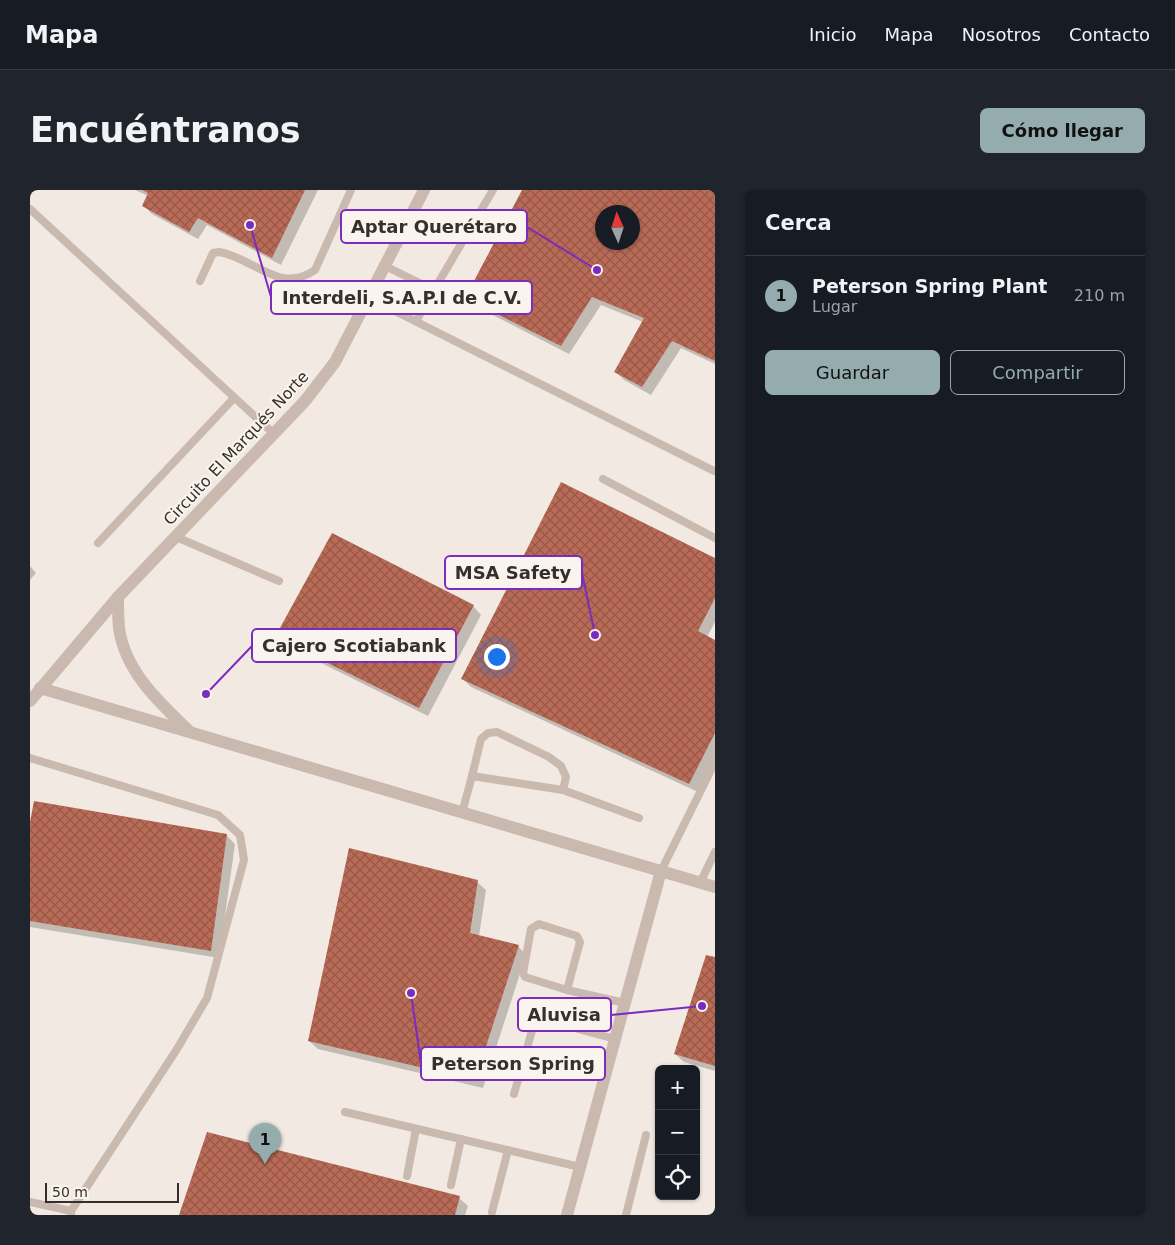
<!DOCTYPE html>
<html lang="es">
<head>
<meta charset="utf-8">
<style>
	body { margin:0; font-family:"DejaVu Sans",sans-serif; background:#20242c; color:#f1f3f6 }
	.controls { position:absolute; right:15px; bottom:15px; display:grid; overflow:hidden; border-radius:8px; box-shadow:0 1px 4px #0004 }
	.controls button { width:45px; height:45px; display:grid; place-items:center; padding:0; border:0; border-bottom:1px solid #363941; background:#171b24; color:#f1f3f6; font:25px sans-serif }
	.compass { position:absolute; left:565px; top:15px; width:45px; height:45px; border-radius:50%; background:#171b24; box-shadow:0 1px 4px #0004; rotate:357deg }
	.scale { position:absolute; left:15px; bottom:12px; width:134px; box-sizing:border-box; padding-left:5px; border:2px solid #382f2c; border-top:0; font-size:14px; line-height:18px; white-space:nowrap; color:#382f2c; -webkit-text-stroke:4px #f9f4ee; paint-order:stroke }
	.you { position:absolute; left:466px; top:466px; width:18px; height:18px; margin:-12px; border:4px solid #fff; border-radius:50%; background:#1a73e8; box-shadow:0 0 0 8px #1a73e833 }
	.badge { display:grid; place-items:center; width:32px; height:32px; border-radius:50%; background:#95acae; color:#111; font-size:16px; font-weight:700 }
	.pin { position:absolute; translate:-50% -41px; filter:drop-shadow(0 1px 2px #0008) }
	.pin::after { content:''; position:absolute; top:26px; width:18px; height:15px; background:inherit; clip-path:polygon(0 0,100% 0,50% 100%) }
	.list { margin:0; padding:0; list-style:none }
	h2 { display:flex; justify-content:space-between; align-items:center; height:65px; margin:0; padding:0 20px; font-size:21px }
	h2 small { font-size:16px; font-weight:400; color:#9ea1a6 }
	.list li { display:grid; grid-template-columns:32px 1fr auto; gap:15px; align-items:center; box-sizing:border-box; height:80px; padding:0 20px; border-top:1px solid #363941 }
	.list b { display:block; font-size:19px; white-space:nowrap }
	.list p { margin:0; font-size:16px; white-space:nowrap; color:#9ea1a6 }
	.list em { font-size:16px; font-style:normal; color:#9ea1a6 }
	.actions { display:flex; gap:10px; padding:15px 20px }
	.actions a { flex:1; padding:11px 0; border:1px solid #95acae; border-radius:8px; text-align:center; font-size:18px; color:#95acae }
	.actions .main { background:#95acae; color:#111 }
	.icon { flex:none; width:28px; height:28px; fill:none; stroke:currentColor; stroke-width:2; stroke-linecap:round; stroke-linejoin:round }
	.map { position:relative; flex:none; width:685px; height:1025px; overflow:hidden; border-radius:8px }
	header { display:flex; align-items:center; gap:30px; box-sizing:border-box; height:70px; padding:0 25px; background:#171b24; border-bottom:1px solid #363941 }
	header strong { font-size:24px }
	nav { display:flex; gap:28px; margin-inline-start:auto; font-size:18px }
	.intro { display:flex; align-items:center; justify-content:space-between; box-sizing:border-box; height:120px; padding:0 30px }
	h1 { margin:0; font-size:35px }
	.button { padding:12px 22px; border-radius:8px; background:#95acae; color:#111; font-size:18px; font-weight:700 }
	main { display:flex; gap:30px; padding:0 30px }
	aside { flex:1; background:#171b24; border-radius:8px; box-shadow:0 1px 4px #0004 }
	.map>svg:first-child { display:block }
	.shadow { fill:#0003; fill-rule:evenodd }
	.building { fill:url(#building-cross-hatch); fill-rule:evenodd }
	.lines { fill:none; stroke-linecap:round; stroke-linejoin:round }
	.service { stroke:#c9b9af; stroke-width:8 }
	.minor { stroke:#c9b9af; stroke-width:12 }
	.labels { text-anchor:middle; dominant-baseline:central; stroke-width:4; stroke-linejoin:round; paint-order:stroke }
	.street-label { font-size:16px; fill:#382f2c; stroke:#f9f4ee }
	.leader { fill:none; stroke:#7b2cbf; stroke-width:2 }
	.callout-dot { fill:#7b2cbf; stroke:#f9f4ee; stroke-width:2 }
	.callout { fill:#f9f4ee; stroke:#7b2cbf; stroke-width:2 }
	.callout-label { font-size:18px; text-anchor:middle; font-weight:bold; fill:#382f2c }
</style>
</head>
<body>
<header>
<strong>Mapa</strong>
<nav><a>Inicio</a><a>Mapa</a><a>Nosotros</a><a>Contacto</a></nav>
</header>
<div class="intro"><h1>Encuéntranos</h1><a class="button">Cómo llegar</a></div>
<main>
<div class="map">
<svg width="685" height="1025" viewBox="0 0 685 1025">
	<defs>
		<pattern id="building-cross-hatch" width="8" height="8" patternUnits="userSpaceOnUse" patternTransform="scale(1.25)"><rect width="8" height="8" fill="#ba6b57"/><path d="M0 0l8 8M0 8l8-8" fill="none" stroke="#985848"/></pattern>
	</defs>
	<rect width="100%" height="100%" fill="#f2eae2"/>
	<!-- shadow -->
	<g class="shadow">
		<polygon points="105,0 288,0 251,75 177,35 168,49 122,24 113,15 118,6"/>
		<path d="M493,0H685V174L651,158L621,205L594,190L586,182L613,132L571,115L539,164L445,116L437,108ZM572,22H602V52H572Z"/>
		<polygon points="685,370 685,432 677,447 685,451 685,568 668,602 441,497 433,489"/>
		<polygon points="0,376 6,383 0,390"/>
		<polygon points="443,416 451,425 398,526 255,455 246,447"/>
		<polygon points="0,639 196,645 205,654 189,768 0,737"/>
		<polygon points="447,692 456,700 449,746 488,756 496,765 453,898 288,859 279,851"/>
		<polygon points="685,768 685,881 654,872 645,864"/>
		<polygon points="429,1008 438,1016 435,1025 150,1025"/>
	</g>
	<!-- building -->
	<g class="building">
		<polygon points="112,0 275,0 242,68 168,28 159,42 112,16 118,3"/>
		<path d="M492,0H685V171L642,151L612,197L584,182L614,128L562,107L531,156L435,108ZM572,22H602V52H572Z"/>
		<polygon points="531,292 685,368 685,408 668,441 685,450 685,543 659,594 431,489"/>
		<polygon points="302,343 444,415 389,518 245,447"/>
		<polygon points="4,611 197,644 181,761 0,731 0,632"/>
		<polygon points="319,658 448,690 440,743 489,755 445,890 278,851"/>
		<polygon points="676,765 685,767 685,876 644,864"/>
		<polygon points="177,942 430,1006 425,1025 149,1025"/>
	</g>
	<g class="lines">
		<!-- service -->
		<g class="service">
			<polyline points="0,19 244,244"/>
			<polyline points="355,76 404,100 463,0"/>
			<path d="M170,91L183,63L189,62C225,68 249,105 285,80L321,0"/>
			<polyline points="339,108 684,281"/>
			<polyline points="386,131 404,100"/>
			<polyline points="573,289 685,348"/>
			<polyline points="146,347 249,391"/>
			<polyline points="68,353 204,208"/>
			<polyline points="0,568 188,625 210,645 214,670 177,808 147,859 41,1021"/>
			<polyline points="442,586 451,549 458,543 467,542 519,567 531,576 536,587 533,600"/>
			<polyline points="432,623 442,586 533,600 609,628"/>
			<polyline points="631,681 685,572"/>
			<polyline points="670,693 685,662"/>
			<polyline points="537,800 495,787 493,783 501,739 509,734 547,746 550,752 537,800 595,813"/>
			<polyline points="484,904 503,837 515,830 585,849"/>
			<polyline points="315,922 550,977"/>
			<polyline points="377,986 386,939"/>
			<polyline points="421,995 431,949"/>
			<polyline points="0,1012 41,1021 41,1024"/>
			<polyline points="462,1022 478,960"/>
			<polyline points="596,1025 616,945"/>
		</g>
		<!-- minor -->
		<g class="minor">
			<path d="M88,407C88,417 88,428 89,438C95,482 130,513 160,542"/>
			<polyline points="10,498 685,697"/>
			<polyline points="0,511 88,407 275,211 305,172 394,0"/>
			<polyline points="537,1025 631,681"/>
		</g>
	</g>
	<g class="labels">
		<!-- street labels -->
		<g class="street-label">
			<text transform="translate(206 258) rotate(-47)">Circuito El Marqués Norte</text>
		</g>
	</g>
	<!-- callouts -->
	<path class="leader" d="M567 80L497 37M220 35L241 107M565 445L552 383M176 504L222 456M672 816L581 825M381 803L391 874"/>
	<g class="callout-dot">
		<circle cx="567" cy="80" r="5"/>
		<circle cx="220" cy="35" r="5"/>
		<circle cx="565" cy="445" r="5"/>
		<circle cx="176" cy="504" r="5"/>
		<circle cx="672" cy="816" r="5"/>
		<circle cx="381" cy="803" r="5"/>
	</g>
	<g class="callout">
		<rect x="311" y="20" width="186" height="33" rx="5"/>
		<rect x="241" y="91" width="261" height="33" rx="5"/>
		<rect x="415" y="366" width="137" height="33" rx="5"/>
		<rect x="222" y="439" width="204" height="33" rx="5"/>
		<rect x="488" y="808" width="93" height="33" rx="5"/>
		<rect x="391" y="857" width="184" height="33" rx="5"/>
	</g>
	<g class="callout-label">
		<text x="404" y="43">Aptar Querétaro</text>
		<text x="372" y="114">Interdeli, S.A.P.I de C.V.</text>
		<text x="483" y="389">MSA Safety</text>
		<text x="324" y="462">Cajero Scotiabank</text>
		<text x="534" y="831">Aluvisa</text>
		<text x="483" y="880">Peterson Spring</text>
	</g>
</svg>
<div class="controls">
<button>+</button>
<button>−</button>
<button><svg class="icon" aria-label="locate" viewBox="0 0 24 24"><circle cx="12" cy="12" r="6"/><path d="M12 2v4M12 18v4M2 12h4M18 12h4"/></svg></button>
</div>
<svg class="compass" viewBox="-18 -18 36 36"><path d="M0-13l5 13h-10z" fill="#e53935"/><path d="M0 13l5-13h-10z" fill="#9ea1a6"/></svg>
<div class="scale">50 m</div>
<div class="you"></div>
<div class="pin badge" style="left:235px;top:974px">1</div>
</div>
<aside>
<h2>Cerca<small></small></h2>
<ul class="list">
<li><span class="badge">1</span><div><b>Peterson Spring Plant</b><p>Lugar</p></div><em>210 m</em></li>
</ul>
<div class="actions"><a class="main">Guardar</a><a>Compartir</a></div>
</aside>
</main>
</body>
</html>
